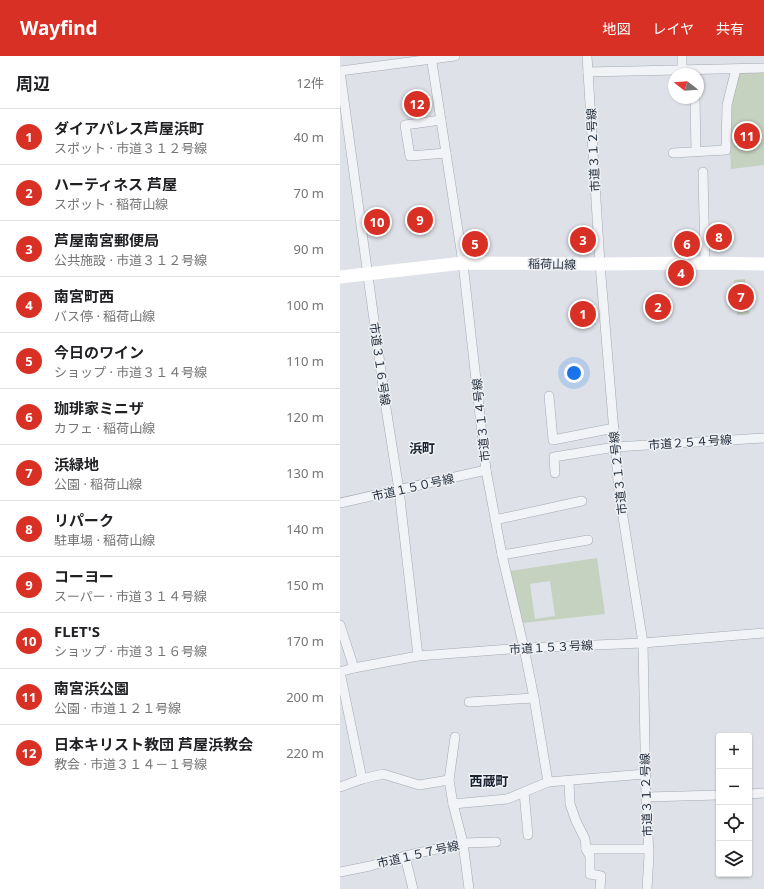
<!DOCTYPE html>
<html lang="ja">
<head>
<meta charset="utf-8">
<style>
	body { margin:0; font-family:"Noto Sans","Noto Sans JP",sans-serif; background:#f2f2f2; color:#202124 }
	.controls { position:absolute; right:12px; bottom:12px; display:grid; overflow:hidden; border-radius:4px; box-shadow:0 1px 3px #0004 }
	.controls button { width:36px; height:36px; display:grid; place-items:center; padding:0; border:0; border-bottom:1px solid #e0e0e0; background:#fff; color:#202124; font:20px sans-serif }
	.compass { position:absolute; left:328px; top:12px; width:36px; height:36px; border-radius:50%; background:#fff; box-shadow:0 1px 3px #0004; rotate:287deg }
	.you { position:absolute; left:234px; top:317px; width:14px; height:14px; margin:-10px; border:3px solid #fff; border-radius:50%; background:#1a73e8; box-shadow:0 0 0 6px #1a73e833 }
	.badge { display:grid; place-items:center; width:26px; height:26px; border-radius:50%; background:#d93025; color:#fff; font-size:13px; font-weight:700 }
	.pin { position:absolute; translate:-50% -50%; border:2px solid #fff; box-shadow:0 1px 4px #0006 }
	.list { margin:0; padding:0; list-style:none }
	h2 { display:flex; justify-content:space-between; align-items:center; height:52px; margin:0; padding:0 16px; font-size:17px }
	h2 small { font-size:13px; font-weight:400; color:#757577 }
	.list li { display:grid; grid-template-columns:26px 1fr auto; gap:12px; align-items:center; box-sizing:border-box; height:56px; padding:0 16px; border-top:1px solid #e0e0e0 }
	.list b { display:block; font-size:15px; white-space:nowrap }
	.list p { margin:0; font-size:13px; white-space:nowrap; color:#757577 }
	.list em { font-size:13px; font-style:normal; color:#757577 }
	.icon { flex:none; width:22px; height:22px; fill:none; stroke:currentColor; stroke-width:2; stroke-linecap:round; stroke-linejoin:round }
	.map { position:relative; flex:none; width:424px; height:833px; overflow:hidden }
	header { display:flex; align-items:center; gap:24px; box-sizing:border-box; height:56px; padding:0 20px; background:#d93025; color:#fff }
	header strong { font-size:19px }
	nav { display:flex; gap:22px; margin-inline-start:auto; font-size:14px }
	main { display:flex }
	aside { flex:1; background:#fff }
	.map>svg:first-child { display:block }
	.green { fill:#c4d2bf; fill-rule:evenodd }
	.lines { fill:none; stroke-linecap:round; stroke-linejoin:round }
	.street-casing { stroke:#a3a9b2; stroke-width:10 }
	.street { stroke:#f1f3f6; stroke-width:9 }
	.secondary { stroke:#fff; stroke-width:13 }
	.labels { text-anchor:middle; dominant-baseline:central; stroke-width:3; stroke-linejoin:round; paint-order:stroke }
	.street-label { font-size:12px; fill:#27303f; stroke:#edf1f5 }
	.neighbourhood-label { font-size:13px; font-weight:bold; fill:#192130; stroke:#edf1f5 }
</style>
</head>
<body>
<header>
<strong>Wayfind</strong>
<nav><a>地図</a><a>レイヤ</a><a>共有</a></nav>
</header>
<main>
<aside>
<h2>周辺<small>12件</small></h2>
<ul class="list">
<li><span class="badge">1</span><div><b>ダイアパレス芦屋浜町</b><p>スポット · 市道３１２号線</p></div><em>40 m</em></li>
<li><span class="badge">2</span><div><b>ハーティネス 芦屋</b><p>スポット · 稲荷山線</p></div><em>70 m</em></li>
<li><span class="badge">3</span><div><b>芦屋南宮郵便局</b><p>公共施設 · 市道３１２号線</p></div><em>90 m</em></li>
<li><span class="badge">4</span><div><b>南宮町西</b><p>バス停 · 稲荷山線</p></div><em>100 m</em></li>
<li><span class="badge">5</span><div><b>今日のワイン</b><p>ショップ · 市道３１４号線</p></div><em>110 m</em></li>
<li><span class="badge">6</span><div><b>珈琲家ミニザ</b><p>カフェ · 稲荷山線</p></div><em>120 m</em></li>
<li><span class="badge">7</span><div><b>浜緑地</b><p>公園 · 稲荷山線</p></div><em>130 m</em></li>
<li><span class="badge">8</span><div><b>リパーク</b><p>駐車場 · 稲荷山線</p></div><em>140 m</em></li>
<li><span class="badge">9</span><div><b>コーヨー</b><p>スーパー · 市道３１４号線</p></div><em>150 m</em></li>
<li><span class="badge">10</span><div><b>FLET'S</b><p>ショップ · 市道３１６号線</p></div><em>170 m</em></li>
<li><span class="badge">11</span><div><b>南宮浜公園</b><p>公園 · 市道１２１号線</p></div><em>200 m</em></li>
<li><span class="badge">12</span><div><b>日本キリスト教団 芦屋浜教会</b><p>教会 · 市道３１４－１号線</p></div><em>220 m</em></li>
</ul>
</aside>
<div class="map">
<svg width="424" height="833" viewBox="0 0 424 833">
	<rect width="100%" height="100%" fill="#dee2e8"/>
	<!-- green -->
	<g class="green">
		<polygon points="424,14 424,109 391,113 388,50 398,15"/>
		<polygon points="405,223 409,258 397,259 394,224"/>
		<path d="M257,502L265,558L183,567L170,515ZM210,525L215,560L195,563L190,528Z"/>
	</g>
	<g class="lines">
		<defs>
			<g id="street">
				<polyline points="91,0 123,207 146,414 162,499 184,592 194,642 208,726"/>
				<polyline points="247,0 260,208 279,436 303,587 306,741 309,799 307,833"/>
				<polyline points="342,0 342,14"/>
				<polyline points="0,15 46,352 59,434 78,600"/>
				<polyline points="0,15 115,0"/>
				<polyline points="248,16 424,12"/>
				<polyline points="355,42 356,95"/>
				<polyline points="101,64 65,69 70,100 106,97"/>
				<polyline points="333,97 386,94 387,49 396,13"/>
				<polyline points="363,116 365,207"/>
				<polyline points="209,340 213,384 274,372"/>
				<polyline points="215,417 214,401 275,391 424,382"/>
				<polyline points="0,447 146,414"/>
				<polyline points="155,464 242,445"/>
				<polyline points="162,499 248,484"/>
				<polyline points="0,569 14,612"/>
				<polyline points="0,616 14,612 78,600 184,592 303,587 424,577"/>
				<polyline points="0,616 22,723"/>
				<polyline points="129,646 194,642"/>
				<polyline points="115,681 109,724 113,748 123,787 129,833"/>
				<polyline points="229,725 230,748 236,765 245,783 246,793 250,800 250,818 261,820 260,833"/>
				<polyline points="0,731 22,723 43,718 79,729 109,724"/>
				<polyline points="184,736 188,779"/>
				<polyline points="409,738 424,737"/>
				<polyline points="306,741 379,739"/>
				<polyline points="113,748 167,743 208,726 305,718"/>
				<polyline points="246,793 309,793"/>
				<polyline points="65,800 73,833"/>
				<polyline points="0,816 30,810 65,800 123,787 156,786"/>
			</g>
		</defs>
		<!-- street casing -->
		<use href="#street" class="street-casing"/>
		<!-- street -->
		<use href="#street" class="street"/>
		<!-- secondary -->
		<polyline class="secondary" points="0,221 123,207 260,208 365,207 424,208"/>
	</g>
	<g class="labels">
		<!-- street labels -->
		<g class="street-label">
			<text transform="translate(253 94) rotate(-93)">市道３１２号線</text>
			<text transform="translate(212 208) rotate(1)">稲荷山線</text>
			<text transform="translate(40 308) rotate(82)">市道３１６号線</text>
			<text transform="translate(141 364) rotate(-96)">市道３１４号線</text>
			<text transform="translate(350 386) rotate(-4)">市道２５４号線</text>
			<text transform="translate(278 417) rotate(-96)">市道３１２号線</text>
			<text transform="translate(73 431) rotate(-13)">市道１５０号線</text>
			<text transform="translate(211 591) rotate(-3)">市道１５３号線</text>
			<text transform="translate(306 739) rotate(-92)">市道３１２号線</text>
			<text transform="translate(78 798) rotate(-13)">市道１５７号線</text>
		</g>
		<!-- neighbourhood labels -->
		<g class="neighbourhood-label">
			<text x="82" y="392">浜町</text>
			<text x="149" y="725">西蔵町</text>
		</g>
	</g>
</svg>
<div class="controls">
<button>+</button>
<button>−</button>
<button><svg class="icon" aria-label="locate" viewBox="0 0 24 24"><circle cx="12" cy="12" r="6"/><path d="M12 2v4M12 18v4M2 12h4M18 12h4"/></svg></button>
<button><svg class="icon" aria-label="layers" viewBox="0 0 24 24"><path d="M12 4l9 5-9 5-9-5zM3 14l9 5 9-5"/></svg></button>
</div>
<svg class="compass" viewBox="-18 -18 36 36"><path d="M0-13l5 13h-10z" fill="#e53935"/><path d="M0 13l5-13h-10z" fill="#757577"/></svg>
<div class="you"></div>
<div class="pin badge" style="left:243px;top:258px">1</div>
<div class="pin badge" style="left:318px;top:251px">2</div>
<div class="pin badge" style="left:243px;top:184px">3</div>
<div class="pin badge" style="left:341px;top:217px">4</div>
<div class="pin badge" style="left:135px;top:188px">5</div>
<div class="pin badge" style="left:347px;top:188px">6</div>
<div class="pin badge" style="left:401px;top:241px">7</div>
<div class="pin badge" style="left:379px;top:181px">8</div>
<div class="pin badge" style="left:80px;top:164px">9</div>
<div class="pin badge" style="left:37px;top:166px">10</div>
<div class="pin badge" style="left:407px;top:80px">11</div>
<div class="pin badge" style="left:77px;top:48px">12</div>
</div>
</main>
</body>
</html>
